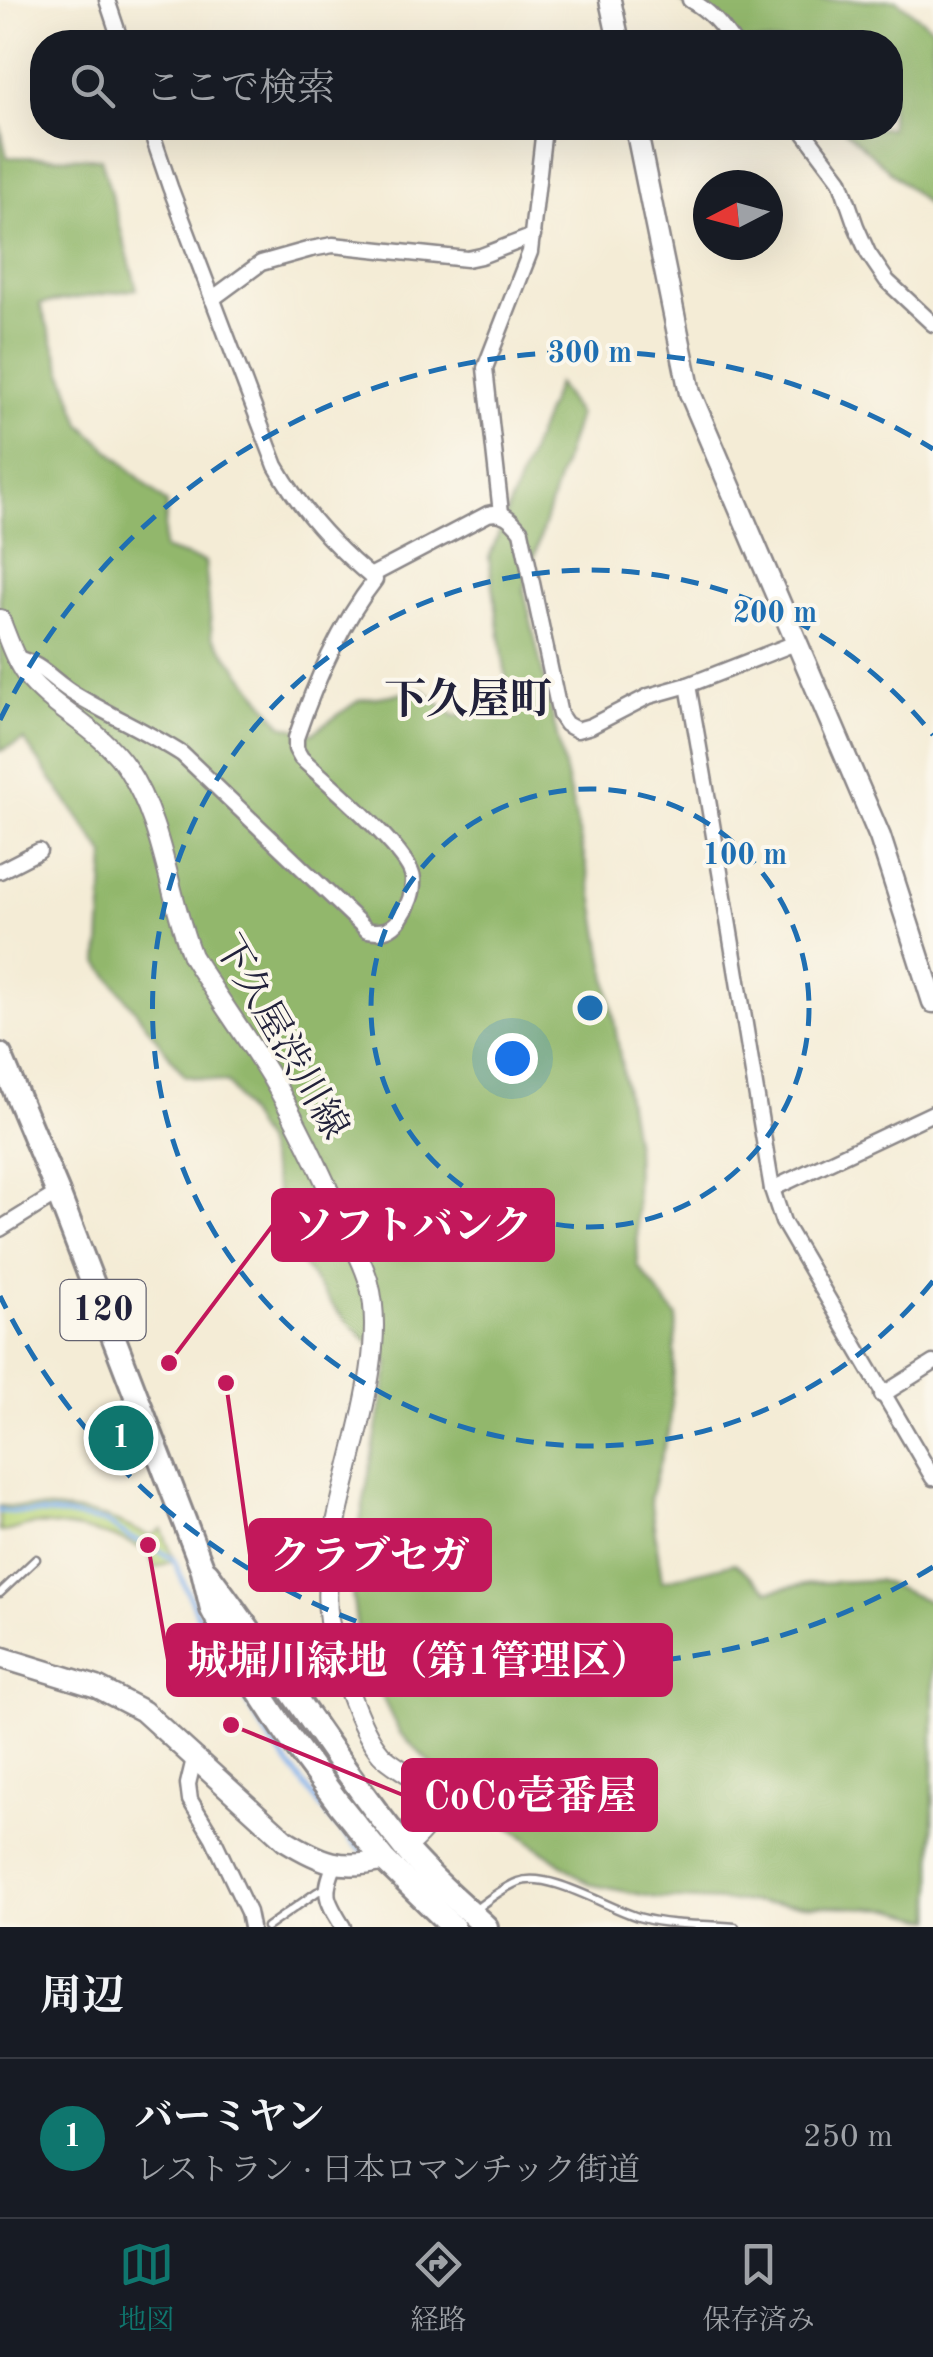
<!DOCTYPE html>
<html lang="ja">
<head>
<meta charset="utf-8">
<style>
	body { margin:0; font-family:"Old Standard TT","Noto Serif JP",serif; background:#242831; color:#f1f3f6 }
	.compass { position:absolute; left:693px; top:170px; width:90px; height:90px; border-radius:50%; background:#171b24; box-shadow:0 10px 40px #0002; rotate:264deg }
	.you { position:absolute; left:512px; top:1058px; width:35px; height:35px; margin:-25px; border:8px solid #fff; border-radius:50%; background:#1a73e8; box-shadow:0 0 0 15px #1a73e833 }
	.badge { display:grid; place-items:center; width:65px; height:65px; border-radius:50%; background:#0f766e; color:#fff; font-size:32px; font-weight:700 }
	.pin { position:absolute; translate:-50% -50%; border:5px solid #fff; box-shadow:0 2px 10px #0006 }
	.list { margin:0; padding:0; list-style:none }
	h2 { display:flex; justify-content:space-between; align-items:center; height:130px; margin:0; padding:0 40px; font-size:42px }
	h2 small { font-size:32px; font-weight:400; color:#9ea1a6 }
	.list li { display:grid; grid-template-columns:65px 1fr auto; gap:30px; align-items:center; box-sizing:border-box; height:160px; padding:0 40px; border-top:2px solid #363941 }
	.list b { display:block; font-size:38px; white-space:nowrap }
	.list p { margin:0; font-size:32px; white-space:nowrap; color:#9ea1a6 }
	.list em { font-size:32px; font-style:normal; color:#9ea1a6 }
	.icon { flex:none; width:55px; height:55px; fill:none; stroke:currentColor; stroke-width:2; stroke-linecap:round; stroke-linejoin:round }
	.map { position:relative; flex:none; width:933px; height:1927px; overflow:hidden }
	.search { position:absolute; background:#171b24; box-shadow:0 10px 40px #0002; left:30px; right:30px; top:30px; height:110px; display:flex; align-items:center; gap:25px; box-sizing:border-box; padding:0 35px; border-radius:40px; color:#9ea1a6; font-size:38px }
	.sheet { height:290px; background:#171b24 }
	nav { display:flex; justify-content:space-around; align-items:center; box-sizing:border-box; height:140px; border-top:2px solid #363941; background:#171b24; font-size:28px; color:#9ea1a6 }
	nav a { display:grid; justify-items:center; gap:5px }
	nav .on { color:#0f766e }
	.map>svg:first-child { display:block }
	.green { fill:#b9d67c; stroke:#6e7c5c; stroke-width:2.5 }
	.forest { fill:#92b76c; stroke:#5a6c54; stroke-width:2.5 }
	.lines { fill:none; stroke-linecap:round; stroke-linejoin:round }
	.stream { stroke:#7fafea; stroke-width:5 }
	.service-casing { stroke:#8b8788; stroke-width:11 }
	.minor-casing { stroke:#8b8788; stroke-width:19 }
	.secondary-casing { stroke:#8b8788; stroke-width:22 }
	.primary-casing { stroke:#8b8788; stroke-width:25 }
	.trunk-casing { stroke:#8b8788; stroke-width:28 }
	.service { stroke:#fff; stroke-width:6 }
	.minor { stroke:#fff; stroke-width:14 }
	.secondary { stroke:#fff; stroke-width:18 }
	.primary { stroke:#fff; stroke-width:20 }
	.trunk { stroke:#fff; stroke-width:22 }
	.ring { fill:none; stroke:#1f6fb2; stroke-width:5; stroke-dasharray:18 12 }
	.labels { text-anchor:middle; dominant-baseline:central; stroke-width:8; stroke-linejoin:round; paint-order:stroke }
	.shield { fill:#fbf7ec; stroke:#636270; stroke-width:2.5 }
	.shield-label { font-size:35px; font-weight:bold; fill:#22223b }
	.street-label { font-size:38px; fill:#22223b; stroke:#fbf7ec }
	.quarter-label { font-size:42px; font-weight:bold; fill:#22223b; stroke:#fbf7ec }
	.centre { fill:#1f6fb2; stroke:#fbf7ec; stroke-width:5 }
	.ring-label { font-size:30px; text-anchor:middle; font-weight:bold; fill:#1f6fb2; stroke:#fbf7ec; stroke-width:8; stroke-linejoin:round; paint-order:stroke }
	.leader { fill:none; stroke:#c2185b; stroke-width:4 }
	.callout-dot { fill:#c2185b; stroke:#fbf7ec; stroke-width:4 }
	.callout { fill:#c2185b; stroke:#c2185b; stroke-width:4 }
	.callout-label { font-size:40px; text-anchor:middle; font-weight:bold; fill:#fff }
</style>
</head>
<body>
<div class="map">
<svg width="933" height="1927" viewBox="0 0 933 1927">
	<rect width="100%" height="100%" fill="#fbf7ec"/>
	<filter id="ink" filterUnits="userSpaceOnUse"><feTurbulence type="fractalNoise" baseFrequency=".01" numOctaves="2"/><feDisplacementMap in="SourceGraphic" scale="20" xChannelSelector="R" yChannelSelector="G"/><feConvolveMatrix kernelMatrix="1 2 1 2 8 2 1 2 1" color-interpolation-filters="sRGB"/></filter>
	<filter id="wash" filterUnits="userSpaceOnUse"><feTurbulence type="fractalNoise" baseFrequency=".0048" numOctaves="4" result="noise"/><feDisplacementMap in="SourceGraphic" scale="40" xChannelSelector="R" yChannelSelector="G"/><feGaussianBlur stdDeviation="2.25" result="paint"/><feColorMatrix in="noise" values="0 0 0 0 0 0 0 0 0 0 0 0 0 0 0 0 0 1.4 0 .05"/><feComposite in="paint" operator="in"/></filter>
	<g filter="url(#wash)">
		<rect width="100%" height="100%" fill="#f4ecd6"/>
		<!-- green -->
		<path class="green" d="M0,1506C35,1509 72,1508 106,1518C121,1522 135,1531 151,1536L162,1529L174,1560L155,1568C153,1564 152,1558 148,1554C132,1537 55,1522 31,1525C20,1527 11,1532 0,1532Z"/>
		<!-- forest -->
		<g class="forest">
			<polygon points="679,0 896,0 933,28 933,210 842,128 890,128 890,42 735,42"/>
			<polygon points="0,125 7,157 101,158 137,289 40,304 81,424 167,504 163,549 205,562 212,636 282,725 313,733 359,700 423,690 454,716 510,706 489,558 557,384 578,415 524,590 594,900 635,1146 638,1266 677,1317 670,1426 650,1498 662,1581 735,1563 769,1591 811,1583 878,1580 933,1603 933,1920 893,1909 657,1898 589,1884 454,1787 399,1732 360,1651 350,1578 389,1363 336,1310 293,1252 264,1142 228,1083 185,1076 99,963 105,855 24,740 0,751"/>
		</g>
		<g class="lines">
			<!-- stream -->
			<polyline class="stream" points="0,1511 67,1515 107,1523 130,1538 150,1545 174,1560 198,1616 229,1673 272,1743 334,1824 368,1857"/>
		</g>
	</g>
	<g filter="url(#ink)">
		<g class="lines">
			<defs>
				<g id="service">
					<polyline points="0,1593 36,1559"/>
					<path d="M473,1911C487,1901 502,1888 518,1882C550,1870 610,1910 642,1918C672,1926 704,1924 735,1927"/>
					<polyline points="267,1927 317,1892 324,1889"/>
				</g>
				<g id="minor">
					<polyline points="107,0 121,42"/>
					<path d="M690,0C710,11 721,25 733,42"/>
					<polyline points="801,128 840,180 856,226 868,253 887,281 933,324"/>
					<polyline points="212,299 261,263 311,249 333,245 467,259 481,256 533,236"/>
					<polyline points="501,513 485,368 530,252 544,128"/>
					<path d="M370,576L488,514C503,510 512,520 521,531L560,715L566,724L577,730L591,726L649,696L688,685L798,642"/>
					<path d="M16,658C43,664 52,681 76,695C111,716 148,732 182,754L367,930C382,933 393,930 401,917C408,907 414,892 413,879C412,853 324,779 301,758L296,749V738C315,683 339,626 375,580C337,549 300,509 276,466L170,187L150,128"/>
					<path d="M688,685C718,852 744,1021 772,1189L783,1222L933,1478"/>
					<polyline points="0,871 39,851"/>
					<polyline points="772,1189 933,1113"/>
					<polyline points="0,1229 58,1193"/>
					<polyline points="882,1395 933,1363"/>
					<polyline points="194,1759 188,1784 190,1800 213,1838 248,1912 251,1927"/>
					<path d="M335,1864C322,1895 326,1899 343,1927"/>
				</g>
				<path id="secondary" d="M0,619C8,638 14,659 26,675C54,710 100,728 127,768C164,824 168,895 192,956C217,997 246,1036 271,1077C299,1125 323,1176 345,1227C353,1245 364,1264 369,1283C389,1356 344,1468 332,1544C328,1569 325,1595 329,1620C336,1655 357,1727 381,1754C394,1769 434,1783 433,1805C433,1825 418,1836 405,1848"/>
				<g id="primary">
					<polyline points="610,0 619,42"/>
					<polyline points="636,128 690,393 880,837 933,1002"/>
					<path d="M0,1657L97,1687L143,1711L285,1840C321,1862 342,1871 384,1860"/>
				</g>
				<g id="trunk">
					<polyline points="0,1055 58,1193 202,1567 212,1609 241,1664 287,1734 339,1804 384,1860 453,1927"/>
					<path d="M207,1573C275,1663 333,1759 404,1847C428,1876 458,1901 486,1927"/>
				</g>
			</defs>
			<!-- service casing -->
			<use href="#service" class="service-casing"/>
			<!-- minor casing -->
			<use href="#minor" class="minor-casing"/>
			<!-- secondary casing -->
			<use href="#secondary" class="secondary-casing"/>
			<!-- primary casing -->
			<use href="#primary" class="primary-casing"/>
			<!-- trunk casing -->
			<use href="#trunk" class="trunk-casing"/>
			<!-- service -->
			<use href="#service" class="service"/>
			<!-- minor -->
			<use href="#minor" class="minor"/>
			<!-- secondary -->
			<use href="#secondary" class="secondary"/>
			<!-- primary -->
			<use href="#primary" class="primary"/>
			<!-- trunk -->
			<use href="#trunk" class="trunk"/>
		</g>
	</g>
	<!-- distance rings -->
	<g class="ring">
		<circle cx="590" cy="1008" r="219"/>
		<path d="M933 1281A438 438 0 1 1 933 735"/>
		<path d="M933 1567A656 656 0 0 1 0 1296M0 720A656 656 0 0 1 933 449"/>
	</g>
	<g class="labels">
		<!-- shield labels -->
		<rect class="shield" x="60.5" y="1280" width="85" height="60" rx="8"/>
		<g class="shield-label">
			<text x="103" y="1310">120</text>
		</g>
		<!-- street labels -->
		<g class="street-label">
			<text transform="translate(280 1038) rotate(60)">下久屋渋川線</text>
		</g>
		<!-- quarter labels -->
		<g class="quarter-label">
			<text x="468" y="702">下久屋町</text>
		</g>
	</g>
	<circle cx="590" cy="1008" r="15" class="centre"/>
	<g class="ring-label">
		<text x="590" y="362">300 m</text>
		<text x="775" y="622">200 m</text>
		<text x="745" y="864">100 m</text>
	</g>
	<!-- callouts -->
	<path class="leader" d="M169 1363L273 1225M226 1383L250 1555M148 1545L168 1660M231 1725L403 1795"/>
	<g class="callout-dot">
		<circle cx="169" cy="1363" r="10"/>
		<circle cx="226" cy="1383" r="10"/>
		<circle cx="148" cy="1545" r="10"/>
		<circle cx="231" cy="1725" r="10"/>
	</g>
	<g class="callout">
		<rect x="273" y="1190" width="280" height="70" rx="10"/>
		<rect x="250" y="1520" width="240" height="70" rx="10"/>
		<rect x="168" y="1625" width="503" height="70" rx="10"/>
		<rect x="403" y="1760" width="253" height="70" rx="10"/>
	</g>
	<g class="callout-label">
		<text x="413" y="1239">ソフトバンク</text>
		<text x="370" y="1569">クラブセガ</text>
		<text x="419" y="1674">城堀川緑地（第1管理区）</text>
		<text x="530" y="1809">CoCo壱番屋</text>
	</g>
</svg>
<svg class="compass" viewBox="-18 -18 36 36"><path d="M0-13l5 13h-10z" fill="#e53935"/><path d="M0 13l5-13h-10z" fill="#9ea1a6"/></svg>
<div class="you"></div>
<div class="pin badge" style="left:121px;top:1438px">1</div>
<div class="search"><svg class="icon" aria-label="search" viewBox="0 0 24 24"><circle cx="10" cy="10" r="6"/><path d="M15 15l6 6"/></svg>ここで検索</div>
</div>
<section class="sheet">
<h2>周辺<small></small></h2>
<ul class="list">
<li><span class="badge">1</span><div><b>バーミヤン</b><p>レストラン · 日本ロマンチック街道</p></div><em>250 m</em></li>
</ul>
</section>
<nav>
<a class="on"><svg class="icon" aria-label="map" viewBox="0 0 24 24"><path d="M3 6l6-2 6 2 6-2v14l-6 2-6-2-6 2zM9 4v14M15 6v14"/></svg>地図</a>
<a><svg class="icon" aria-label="directions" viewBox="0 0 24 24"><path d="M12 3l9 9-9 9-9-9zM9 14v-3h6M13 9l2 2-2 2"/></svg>経路</a>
<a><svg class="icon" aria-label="saved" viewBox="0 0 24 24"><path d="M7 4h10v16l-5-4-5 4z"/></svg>保存済み</a>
</nav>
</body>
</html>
